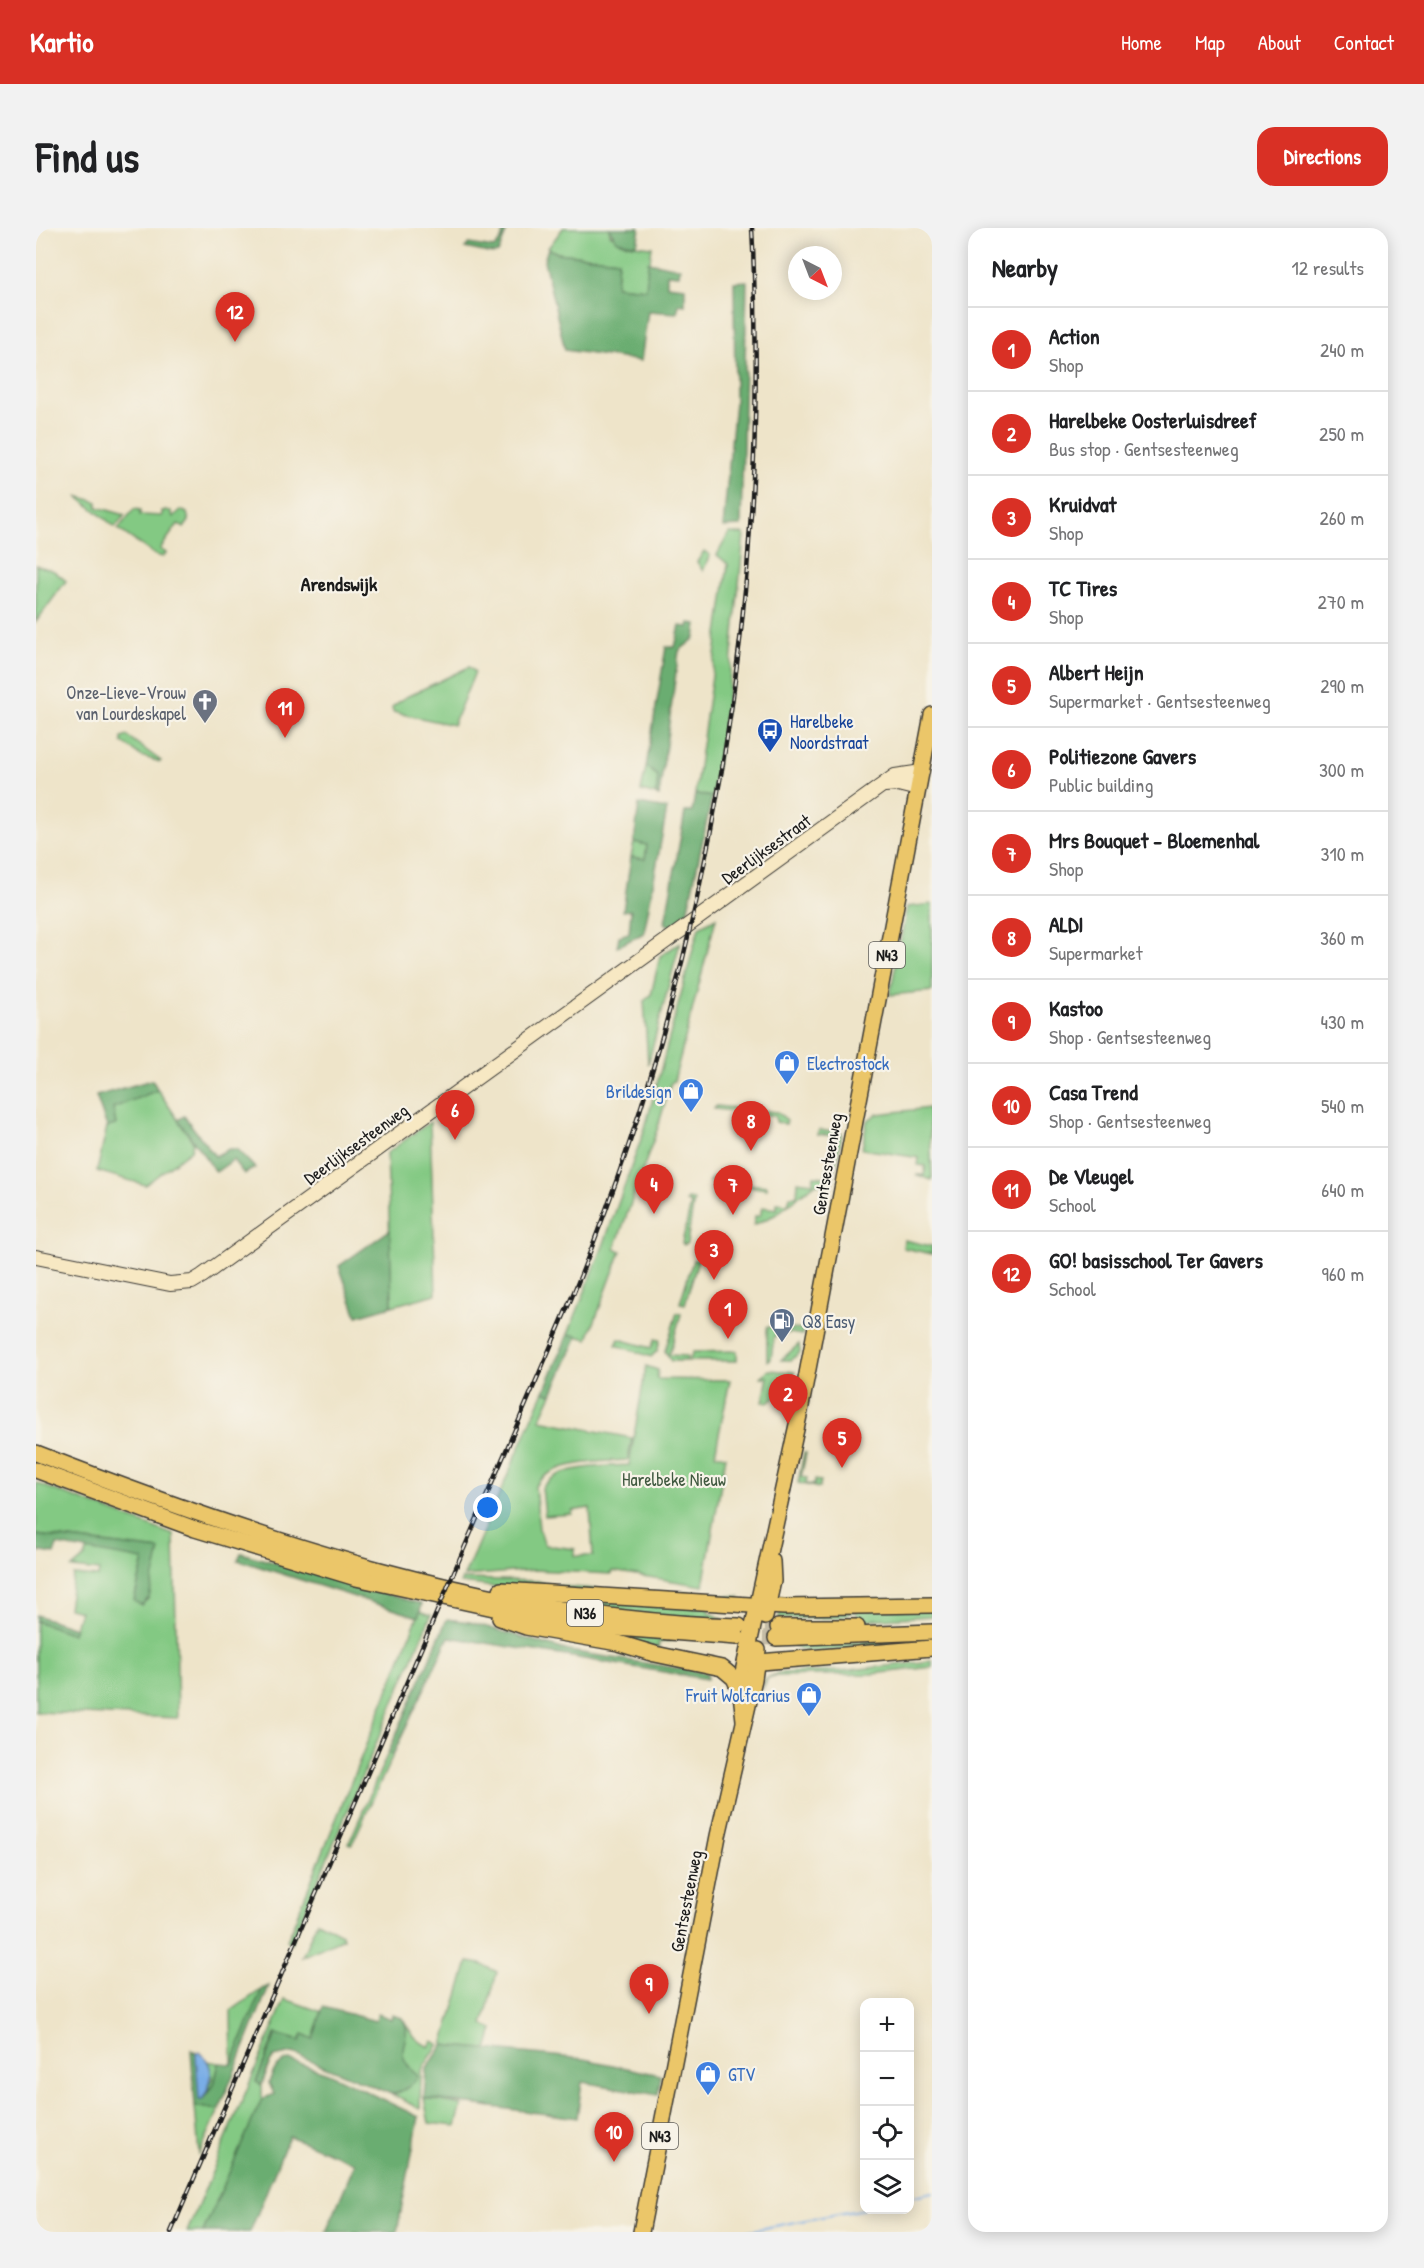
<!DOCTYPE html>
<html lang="en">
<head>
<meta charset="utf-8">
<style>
	body { margin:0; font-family:"Patrick Hand",sans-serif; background:#f2f2f2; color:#202124 }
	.controls { position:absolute; right:18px; bottom:18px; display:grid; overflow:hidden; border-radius:12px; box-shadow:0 3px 15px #0003 }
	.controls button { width:54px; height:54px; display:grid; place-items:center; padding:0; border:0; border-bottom:2px solid #e0e0e0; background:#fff; color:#202124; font:30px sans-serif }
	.compass { position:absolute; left:752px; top:18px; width:54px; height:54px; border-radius:50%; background:#fff; box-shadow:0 3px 15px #0003; rotate:138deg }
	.you { position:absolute; left:452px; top:1280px; width:21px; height:21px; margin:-15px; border:4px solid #fff; border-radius:50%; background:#1a73e8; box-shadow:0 0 0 9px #1a73e833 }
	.badge { display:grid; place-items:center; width:39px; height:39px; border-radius:50%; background:#d93025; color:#fff; font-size:20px; font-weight:700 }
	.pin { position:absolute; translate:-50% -50px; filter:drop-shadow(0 2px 3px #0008) }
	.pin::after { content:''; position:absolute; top:32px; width:21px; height:18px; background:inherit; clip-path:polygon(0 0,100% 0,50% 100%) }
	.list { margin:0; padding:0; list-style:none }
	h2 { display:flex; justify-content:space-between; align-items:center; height:78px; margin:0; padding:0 24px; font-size:26px }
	h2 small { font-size:20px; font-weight:400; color:#757577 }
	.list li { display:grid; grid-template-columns:39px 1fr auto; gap:18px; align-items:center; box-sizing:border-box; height:84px; padding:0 24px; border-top:2px solid #e0e0e0 }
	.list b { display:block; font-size:22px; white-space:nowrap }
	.list p { margin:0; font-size:20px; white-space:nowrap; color:#757577 }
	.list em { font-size:20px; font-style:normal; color:#757577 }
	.icon { flex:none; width:33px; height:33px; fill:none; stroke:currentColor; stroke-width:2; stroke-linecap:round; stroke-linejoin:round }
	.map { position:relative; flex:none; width:896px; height:2004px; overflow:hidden; border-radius:18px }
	header { display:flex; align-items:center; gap:36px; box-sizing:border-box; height:84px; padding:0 30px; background:#d93025; color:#fff }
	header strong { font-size:28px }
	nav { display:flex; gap:33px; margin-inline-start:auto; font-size:21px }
	.intro { display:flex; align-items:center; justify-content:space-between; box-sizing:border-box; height:144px; padding:0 36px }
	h1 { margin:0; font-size:42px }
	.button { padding:15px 27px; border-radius:18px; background:#d93025; color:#fff; font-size:21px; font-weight:700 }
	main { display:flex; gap:36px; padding:0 36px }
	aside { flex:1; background:#fff; border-radius:18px; box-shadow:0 3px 15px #0003 }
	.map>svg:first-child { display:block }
	.green { fill:#83c983; stroke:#507250; stroke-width:1.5 }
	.forest { fill:#6aad71; stroke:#436446; stroke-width:1.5 }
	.water { fill:#79ade6; stroke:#4a6481; stroke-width:1.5 }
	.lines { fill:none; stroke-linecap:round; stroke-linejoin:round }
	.stream { stroke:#79ade6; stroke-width:2 }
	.primary-tunnel { stroke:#c4bca6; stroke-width:15; stroke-dasharray:15 8; stroke-linecap:butt }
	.secondary-casing { stroke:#3c3a36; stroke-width:16 }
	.primary-casing { stroke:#3c3a36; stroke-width:18 }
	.secondary { stroke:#f7e8c3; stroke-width:14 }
	.primary { stroke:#ebc669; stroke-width:15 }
	.rail-casing { stroke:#1c1c1c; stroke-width:4.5 }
	.rail { stroke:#f7f3e8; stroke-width:2; stroke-dasharray:7; stroke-linecap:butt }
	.labels { text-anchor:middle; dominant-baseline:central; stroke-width:4.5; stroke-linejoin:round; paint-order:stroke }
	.shield { fill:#f7f3e8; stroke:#5e5c59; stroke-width:1.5 }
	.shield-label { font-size:16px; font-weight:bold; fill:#1c1c1c }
	.worship-label { font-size:18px; fill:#5b616d; stroke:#f7f3e8; text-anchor:end }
	.transit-label { font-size:18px; fill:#164399; stroke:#f7f3e8; text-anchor:start }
	.street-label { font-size:18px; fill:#1c1c1c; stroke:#f7f3e8 }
	.shop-label { font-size:18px; fill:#366cbe; stroke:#f7f3e8; text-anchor:start }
	.service-label { font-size:18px; fill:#4e5e75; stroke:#f7f3e8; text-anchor:start }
	.park-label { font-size:18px; fill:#405940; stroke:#f7f3e8 }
	.neighbourhood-label { font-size:20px; font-weight:bold; fill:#1c1c1c; stroke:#f7f3e8 }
</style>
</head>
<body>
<header>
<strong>Kartio</strong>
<nav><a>Home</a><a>Map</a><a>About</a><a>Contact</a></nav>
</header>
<div class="intro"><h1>Find us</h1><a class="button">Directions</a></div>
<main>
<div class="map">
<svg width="896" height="2004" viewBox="0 0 896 2004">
	<rect width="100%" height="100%" fill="#f7f3e8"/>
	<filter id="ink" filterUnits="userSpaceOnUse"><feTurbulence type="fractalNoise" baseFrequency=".0167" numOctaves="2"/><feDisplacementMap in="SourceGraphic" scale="12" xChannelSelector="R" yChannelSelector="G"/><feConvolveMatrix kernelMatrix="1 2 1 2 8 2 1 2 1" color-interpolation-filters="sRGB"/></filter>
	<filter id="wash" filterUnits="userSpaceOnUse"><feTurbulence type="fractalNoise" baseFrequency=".008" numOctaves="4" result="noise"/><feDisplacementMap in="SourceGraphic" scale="24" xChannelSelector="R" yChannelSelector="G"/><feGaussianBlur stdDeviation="1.35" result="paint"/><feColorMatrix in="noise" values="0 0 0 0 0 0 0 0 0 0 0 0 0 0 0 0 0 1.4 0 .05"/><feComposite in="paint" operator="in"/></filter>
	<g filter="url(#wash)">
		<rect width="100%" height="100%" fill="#eee4c9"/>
		<!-- green -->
		<g class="green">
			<polygon points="527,0 573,0 574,6 589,16 616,19 610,61 580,58 582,32 521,25 512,20"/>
			<polygon points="41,268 62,274 61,279 89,287 79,299"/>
			<polygon points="98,281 104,282 104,287 126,288 126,283 135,283 137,289 145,282 151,285 153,293 148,300 142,296 124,321 130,325 127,329 119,327 82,301"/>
			<polygon points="693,305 708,306 693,456 676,569 659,566 692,336 681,327"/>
			<polygon points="668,323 674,327 667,343 661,334"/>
			<polygon points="0,337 18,343 30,353 0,394"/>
			<polygon points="433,439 439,444 417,497 357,484 356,479 368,470"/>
			<polygon points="91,508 125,533 124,534 105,528 86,514 86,510"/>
			<polygon points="610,539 622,548 620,567 605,563"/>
			<polygon points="598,614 611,617 609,631 595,629"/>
			<polygon points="896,676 896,763 854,767 871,679"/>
			<polygon points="680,690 638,853 635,855 621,902 579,1020 585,1023 552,1111 532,1106 567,1018 609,900 663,699"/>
			<polygon points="644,715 612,836 608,773 615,767 624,728"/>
			<polygon points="122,862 157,914 155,922 109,957 61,943 71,899 80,897 76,880"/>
			<polygon points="680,878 741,884 751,892 750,896 740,894 739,888 678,881"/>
			<polygon points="893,880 896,952 880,947 888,947 890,938 882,937 883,930 826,921 831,893 841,886"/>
			<polygon points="394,894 400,1066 356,1078 351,925"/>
			<polygon points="783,902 806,905 796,956 779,956 739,987 718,997 719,988 724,988 726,979 741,981 741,975 752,976 754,968 761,968 762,953 777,955 778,948 790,949 793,928 797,928 799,908 781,906"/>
			<polygon points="677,949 691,954 731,958 731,961 673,954"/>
			<polygon points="652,971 658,972 651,1015 648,1017 646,1015 655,976 650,974"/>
			<polygon points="868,1012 896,1018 896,1026 867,1020"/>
			<polygon points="657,1032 662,1032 649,1076 644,1075"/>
			<polygon points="641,1085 645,1086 633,1127 651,1128 651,1133 635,1133 629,1123"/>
			<polygon points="731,1099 767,1102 766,1107 754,1105 738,1108 735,1131 731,1133"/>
			<polygon points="583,1111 615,1120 619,1111 624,1112 621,1123 615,1129 580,1117"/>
			<polygon points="763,1116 764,1124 755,1132 745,1132"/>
			<polygon points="701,1123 701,1133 653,1133 657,1124"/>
			<path d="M610,1138L622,1142L621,1151L694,1152L679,1226L690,1228L667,1358L576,1343L575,1346L499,1342L428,1348L508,1163L516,1166L504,1192L596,1210L592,1232C565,1234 517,1232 499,1258L503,1301L509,1317L539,1321V1328H557L554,1280L536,1283V1286L509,1288L506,1260C523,1236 567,1239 593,1237Z"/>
			<polygon points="733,1142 759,1144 758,1152 733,1174 727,1174 732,1149 725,1149"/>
			<polygon points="768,1225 770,1225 765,1249 771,1250 770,1256 778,1257 779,1252 785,1253 783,1260 762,1255"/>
			<polygon points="0,1255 138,1307 142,1490 0,1484 0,1393 37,1405 44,1383 32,1380 37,1347 62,1349 63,1343 36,1340 49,1329 52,1321 108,1332 98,1372 124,1322 0,1307"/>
			<polygon points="426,1351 502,1353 514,1357 645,1369 648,1364 704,1369 702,1373 697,1373 485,1362 424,1355"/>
			<polygon points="505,1368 675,1380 673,1384 688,1392 642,1390 505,1373"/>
			<polygon points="896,1381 896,1388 811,1393 822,1388 820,1383 803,1390 743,1391 744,1383"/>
			<polygon points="384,1383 395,1387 255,1715 251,1713"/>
			<polygon points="502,1394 639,1412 622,1415 623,1420"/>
			<polygon points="896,1410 896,1417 772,1424 753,1416"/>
			<polygon points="896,1433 896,1439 837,1446 738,1448 732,1450 726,1462 729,1451 742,1445 806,1443"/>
			<polygon points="352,1525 357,1527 316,1616 313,1615"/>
			<polygon points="281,1693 306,1706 307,1710 266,1729"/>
			<polygon points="432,1734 445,1736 461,1744 447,1797 457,1801 451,1822 407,1817"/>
			<polygon points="226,1761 196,1836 195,1783"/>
			<polygon points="249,1771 286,1784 277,1812 267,1806 264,1813 239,1806 220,1854 226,1857 226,1871 167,2004 151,2004"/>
			<path d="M369,1794C375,1806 381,1813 393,1819L396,1813L403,1816L385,1843L384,1881L355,1866L364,1864L368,1837L366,1828Z"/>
			<polygon points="171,1833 183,1835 178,1857 171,1864 177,1850"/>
			<polygon points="388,1870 426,1877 420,1898 393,1895"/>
			<polygon points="159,1878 183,1882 163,1926"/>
		</g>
		<!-- forest -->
		<g class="forest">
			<polygon points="468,0 472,0 462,25 457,26 429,20 433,16 458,20 465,12"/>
			<polygon points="573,0 604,0 601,17 581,13"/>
			<polygon points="512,20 521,25 582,32 580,58 610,61 612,34 644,40 643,47 631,46 631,57 649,59 649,77 643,76 641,85 612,83 605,133 529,122 508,33"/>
			<polygon points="711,53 705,298 687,299 699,174 698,54"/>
			<polygon points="653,395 661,396 659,410 643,423 623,568 620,567 622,548 610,539 630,419 639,419 644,398 652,399"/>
			<polygon points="659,566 676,569 650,690 637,700 629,695 649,584 656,584"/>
			<polygon points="603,576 631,581 608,705 581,719 583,708 593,705 595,682 587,683 595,629 609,631 611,617 598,614"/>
			<polygon points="116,852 122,862 77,880 80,897 71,899 60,868"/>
			<polygon points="148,888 179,928 193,921 201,921 219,940 208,946 197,932 180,944 142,892"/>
			<polygon points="354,1002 356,1078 321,1088 303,1038"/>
			<polygon points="532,1106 542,1108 516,1166 508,1163"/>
			<polygon points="0,1307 124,1322 113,1370 105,1377 98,1373 108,1332 21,1317 18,1326 0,1323"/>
			<polygon points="205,1325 386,1376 382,1389 202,1332"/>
			<polygon points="0,1387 39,1400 37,1406 0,1393"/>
			<polygon points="411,1391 434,1394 533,1423 671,1445 671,1451 413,1409 357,1527 352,1525"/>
			<polygon points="233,1758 183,1882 159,1878 155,1822 160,1825 166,1872 178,1857 183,1835 196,1836 226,1761"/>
			<path d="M287,1779L340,1793L342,1786L355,1791L356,1787L366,1790C381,1812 350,1821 382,1848C376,1859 367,1863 355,1866L257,1825L238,1829L233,1836L226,1857L220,1854L240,1806L264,1813L267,1806L277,1811Z"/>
			<polygon points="407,1817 548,1831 625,1847 622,1867 546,1854 541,1890 388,1870 390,1842"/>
			<path d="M253,1832L292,1845L383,1889L361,2004H290L319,1935L253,1908L214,2004H167L224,1875L226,1871L238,1866L233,1855C236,1844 241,1835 253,1832Z"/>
		</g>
		<!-- water -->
		<path class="water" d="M164,1824C180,1839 177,1855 166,1872H163L160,1829V1825Z"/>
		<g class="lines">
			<!-- stream -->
			<g class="stream">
				<polyline points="874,1969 896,1964"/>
				<polyline points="707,2004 828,1981"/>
			</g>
		</g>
	</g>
	<g filter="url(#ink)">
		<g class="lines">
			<!-- primary-tunnel -->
			<g class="primary-tunnel">
				<polyline points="706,1398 742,1399"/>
				<polyline points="704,1409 740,1410"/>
			</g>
			<defs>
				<g id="secondary">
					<polyline points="849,557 862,556 882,561"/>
					<polyline points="0,1029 134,1056 156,1054 166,1048 859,548 886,544"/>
				</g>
				<g id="primary">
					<path d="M0,1225C226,1313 459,1392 703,1398"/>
					<polyline points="0,1242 159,1301 320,1350 495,1388 567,1399 701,1409"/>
					<polyline points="465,1362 748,1379 896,1377"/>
					<polyline points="729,1389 737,1353 736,1333"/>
					<polyline points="464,1390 490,1399 582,1415 619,1426 686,1440 698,1450 705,1465"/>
					<polyline points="742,1399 821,1399"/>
					<polyline points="740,1410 896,1404"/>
					<polyline points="711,1435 896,1420"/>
					<polyline points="708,1492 705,1466 707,1444 764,1183 896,487"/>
					<polyline points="605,2004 682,1608 718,1451 722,1422"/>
				</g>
			</defs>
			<!-- secondary casing -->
			<use href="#secondary" class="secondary-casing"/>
			<!-- primary casing -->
			<use href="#primary" class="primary-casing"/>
			<!-- secondary -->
			<use href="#secondary" class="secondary"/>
			<!-- primary -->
			<use href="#primary" class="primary"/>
			<defs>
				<path id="rail" d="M135,2004L538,1064C675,730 736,360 716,0"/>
			</defs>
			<!-- rail casing -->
			<use href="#rail" class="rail-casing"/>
			<!-- rail -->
			<use href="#rail" class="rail"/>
		</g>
	</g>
	<!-- icons -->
	<defs>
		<symbol id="church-pin" viewBox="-11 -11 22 30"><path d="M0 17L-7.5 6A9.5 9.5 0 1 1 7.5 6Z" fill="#6b7280" stroke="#f7f3e8"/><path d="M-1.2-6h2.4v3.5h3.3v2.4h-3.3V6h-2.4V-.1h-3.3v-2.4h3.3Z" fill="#fff"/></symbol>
		<symbol id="bus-pin" viewBox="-11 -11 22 30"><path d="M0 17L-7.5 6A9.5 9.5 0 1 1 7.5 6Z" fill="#1a4fb4" stroke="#f7f3e8"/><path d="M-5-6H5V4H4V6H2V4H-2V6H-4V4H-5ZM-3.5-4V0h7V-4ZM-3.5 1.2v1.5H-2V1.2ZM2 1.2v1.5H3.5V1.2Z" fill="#fff"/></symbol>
		<symbol id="shop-pin" viewBox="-11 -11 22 30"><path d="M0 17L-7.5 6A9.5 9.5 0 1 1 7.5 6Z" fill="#3f7fe0" stroke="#f7f3e8"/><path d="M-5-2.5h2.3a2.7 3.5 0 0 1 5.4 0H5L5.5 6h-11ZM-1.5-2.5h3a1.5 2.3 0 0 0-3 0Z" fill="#fff"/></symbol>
		<symbol id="fuel-pin" viewBox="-11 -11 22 30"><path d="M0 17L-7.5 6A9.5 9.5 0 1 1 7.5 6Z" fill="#5c6f8a" stroke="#f7f3e8"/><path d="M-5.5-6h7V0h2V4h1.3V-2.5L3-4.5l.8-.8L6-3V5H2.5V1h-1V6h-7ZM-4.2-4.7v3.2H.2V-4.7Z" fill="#fff"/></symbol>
	</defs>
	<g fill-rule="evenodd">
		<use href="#church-pin" x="154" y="459" width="30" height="40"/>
		<use href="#bus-pin" x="719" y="488" width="30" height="40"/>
		<use href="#shop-pin" x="736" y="820" width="30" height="40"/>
		<use href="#shop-pin" x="640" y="848" width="30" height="40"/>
		<use href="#fuel-pin" x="731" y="1078" width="30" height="40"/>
		<use href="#shop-pin" x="758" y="1452" width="30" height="40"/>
		<use href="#shop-pin" x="657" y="1831" width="30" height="40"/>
	</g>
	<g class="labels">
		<!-- shield labels -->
		<g class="shield">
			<rect x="833" y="714" width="36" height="26" rx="4.5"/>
			<rect x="531" y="1372" width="36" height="26" rx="4.5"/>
			<rect x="606" y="1895" width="36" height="26" rx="4.5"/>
		</g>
		<g class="shield-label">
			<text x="851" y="727">N43</text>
			<text x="549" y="1385">N36</text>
			<text x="624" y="1908">N43</text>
		</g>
		<!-- worship labels -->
		<g class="worship-label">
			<text x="150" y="464">Onze-Lieve-Vrouw<tspan x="150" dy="21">van Lourdeskapel</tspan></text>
		</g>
		<!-- transit labels -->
		<g class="transit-label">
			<text x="754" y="493">Harelbeke<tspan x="754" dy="21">Noordstraat</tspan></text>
		</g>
		<!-- street labels -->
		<g class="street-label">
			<text transform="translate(730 621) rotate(-36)">Deerlijksestraat</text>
			<text transform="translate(320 916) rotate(-36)">Deerlijksesteenweg</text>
			<text transform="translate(791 936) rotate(-80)">Gentsesteenweg</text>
			<text transform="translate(650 1673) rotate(-79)">Gentsesteenweg</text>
		</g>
		<!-- shop labels -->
		<g class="shop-label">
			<text x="771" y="835">Electrostock</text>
			<text x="636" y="863" text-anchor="end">Brildesign</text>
			<text x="754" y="1467" text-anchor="end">Fruit Wolfcarius</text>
			<text x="692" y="1846">GTV</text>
		</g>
		<!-- service labels -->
		<g class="service-label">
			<text x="766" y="1093">Q8 Easy</text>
		</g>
		<!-- park labels -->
		<g class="park-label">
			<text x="638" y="1251">Harelbeke Nieuw</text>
		</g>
		<!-- neighbourhood labels -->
		<g class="neighbourhood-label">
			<text x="303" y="355">Arendswijk</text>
		</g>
	</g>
</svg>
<div class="controls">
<button>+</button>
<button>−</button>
<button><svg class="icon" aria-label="locate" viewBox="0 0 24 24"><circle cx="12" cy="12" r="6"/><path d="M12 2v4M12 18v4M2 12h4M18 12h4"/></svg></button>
<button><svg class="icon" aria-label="layers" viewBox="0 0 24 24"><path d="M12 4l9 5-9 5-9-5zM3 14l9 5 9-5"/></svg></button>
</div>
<svg class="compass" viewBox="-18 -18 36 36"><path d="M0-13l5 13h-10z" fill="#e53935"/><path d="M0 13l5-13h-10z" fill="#757577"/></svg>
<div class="you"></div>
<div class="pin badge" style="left:692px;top:1111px">1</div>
<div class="pin badge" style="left:752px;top:1196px">2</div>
<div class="pin badge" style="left:678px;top:1052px">3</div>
<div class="pin badge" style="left:618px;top:986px">4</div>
<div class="pin badge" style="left:806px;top:1240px">5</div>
<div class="pin badge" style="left:419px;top:912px">6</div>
<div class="pin badge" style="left:697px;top:987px">7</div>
<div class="pin badge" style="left:715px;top:923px">8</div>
<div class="pin badge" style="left:613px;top:1786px">9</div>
<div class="pin badge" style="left:578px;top:1934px">10</div>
<div class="pin badge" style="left:249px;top:510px">11</div>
<div class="pin badge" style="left:199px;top:114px">12</div>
</div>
<aside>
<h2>Nearby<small>12 results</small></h2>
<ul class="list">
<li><span class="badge">1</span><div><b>Action</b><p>Shop</p></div><em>240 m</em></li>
<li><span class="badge">2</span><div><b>Harelbeke Oosterluisdreef</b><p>Bus stop · Gentsesteenweg</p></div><em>250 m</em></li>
<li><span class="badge">3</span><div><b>Kruidvat</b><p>Shop</p></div><em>260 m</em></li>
<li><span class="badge">4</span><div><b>TC Tires</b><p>Shop</p></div><em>270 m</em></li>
<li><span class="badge">5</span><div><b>Albert Heijn</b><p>Supermarket · Gentsesteenweg</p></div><em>290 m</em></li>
<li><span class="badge">6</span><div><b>Politiezone Gavers</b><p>Public building</p></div><em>300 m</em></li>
<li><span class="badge">7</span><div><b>Mrs Bouquet - Bloemenhal</b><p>Shop</p></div><em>310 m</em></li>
<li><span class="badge">8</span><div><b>ALDI</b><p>Supermarket</p></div><em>360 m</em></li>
<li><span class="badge">9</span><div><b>Kastoo</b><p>Shop · Gentsesteenweg</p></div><em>430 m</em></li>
<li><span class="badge">10</span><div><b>Casa Trend</b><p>Shop · Gentsesteenweg</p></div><em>540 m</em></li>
<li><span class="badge">11</span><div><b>De Vleugel</b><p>School</p></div><em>640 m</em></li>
<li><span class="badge">12</span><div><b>GO! basisschool Ter Gavers</b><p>School</p></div><em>960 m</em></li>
</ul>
</aside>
</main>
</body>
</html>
